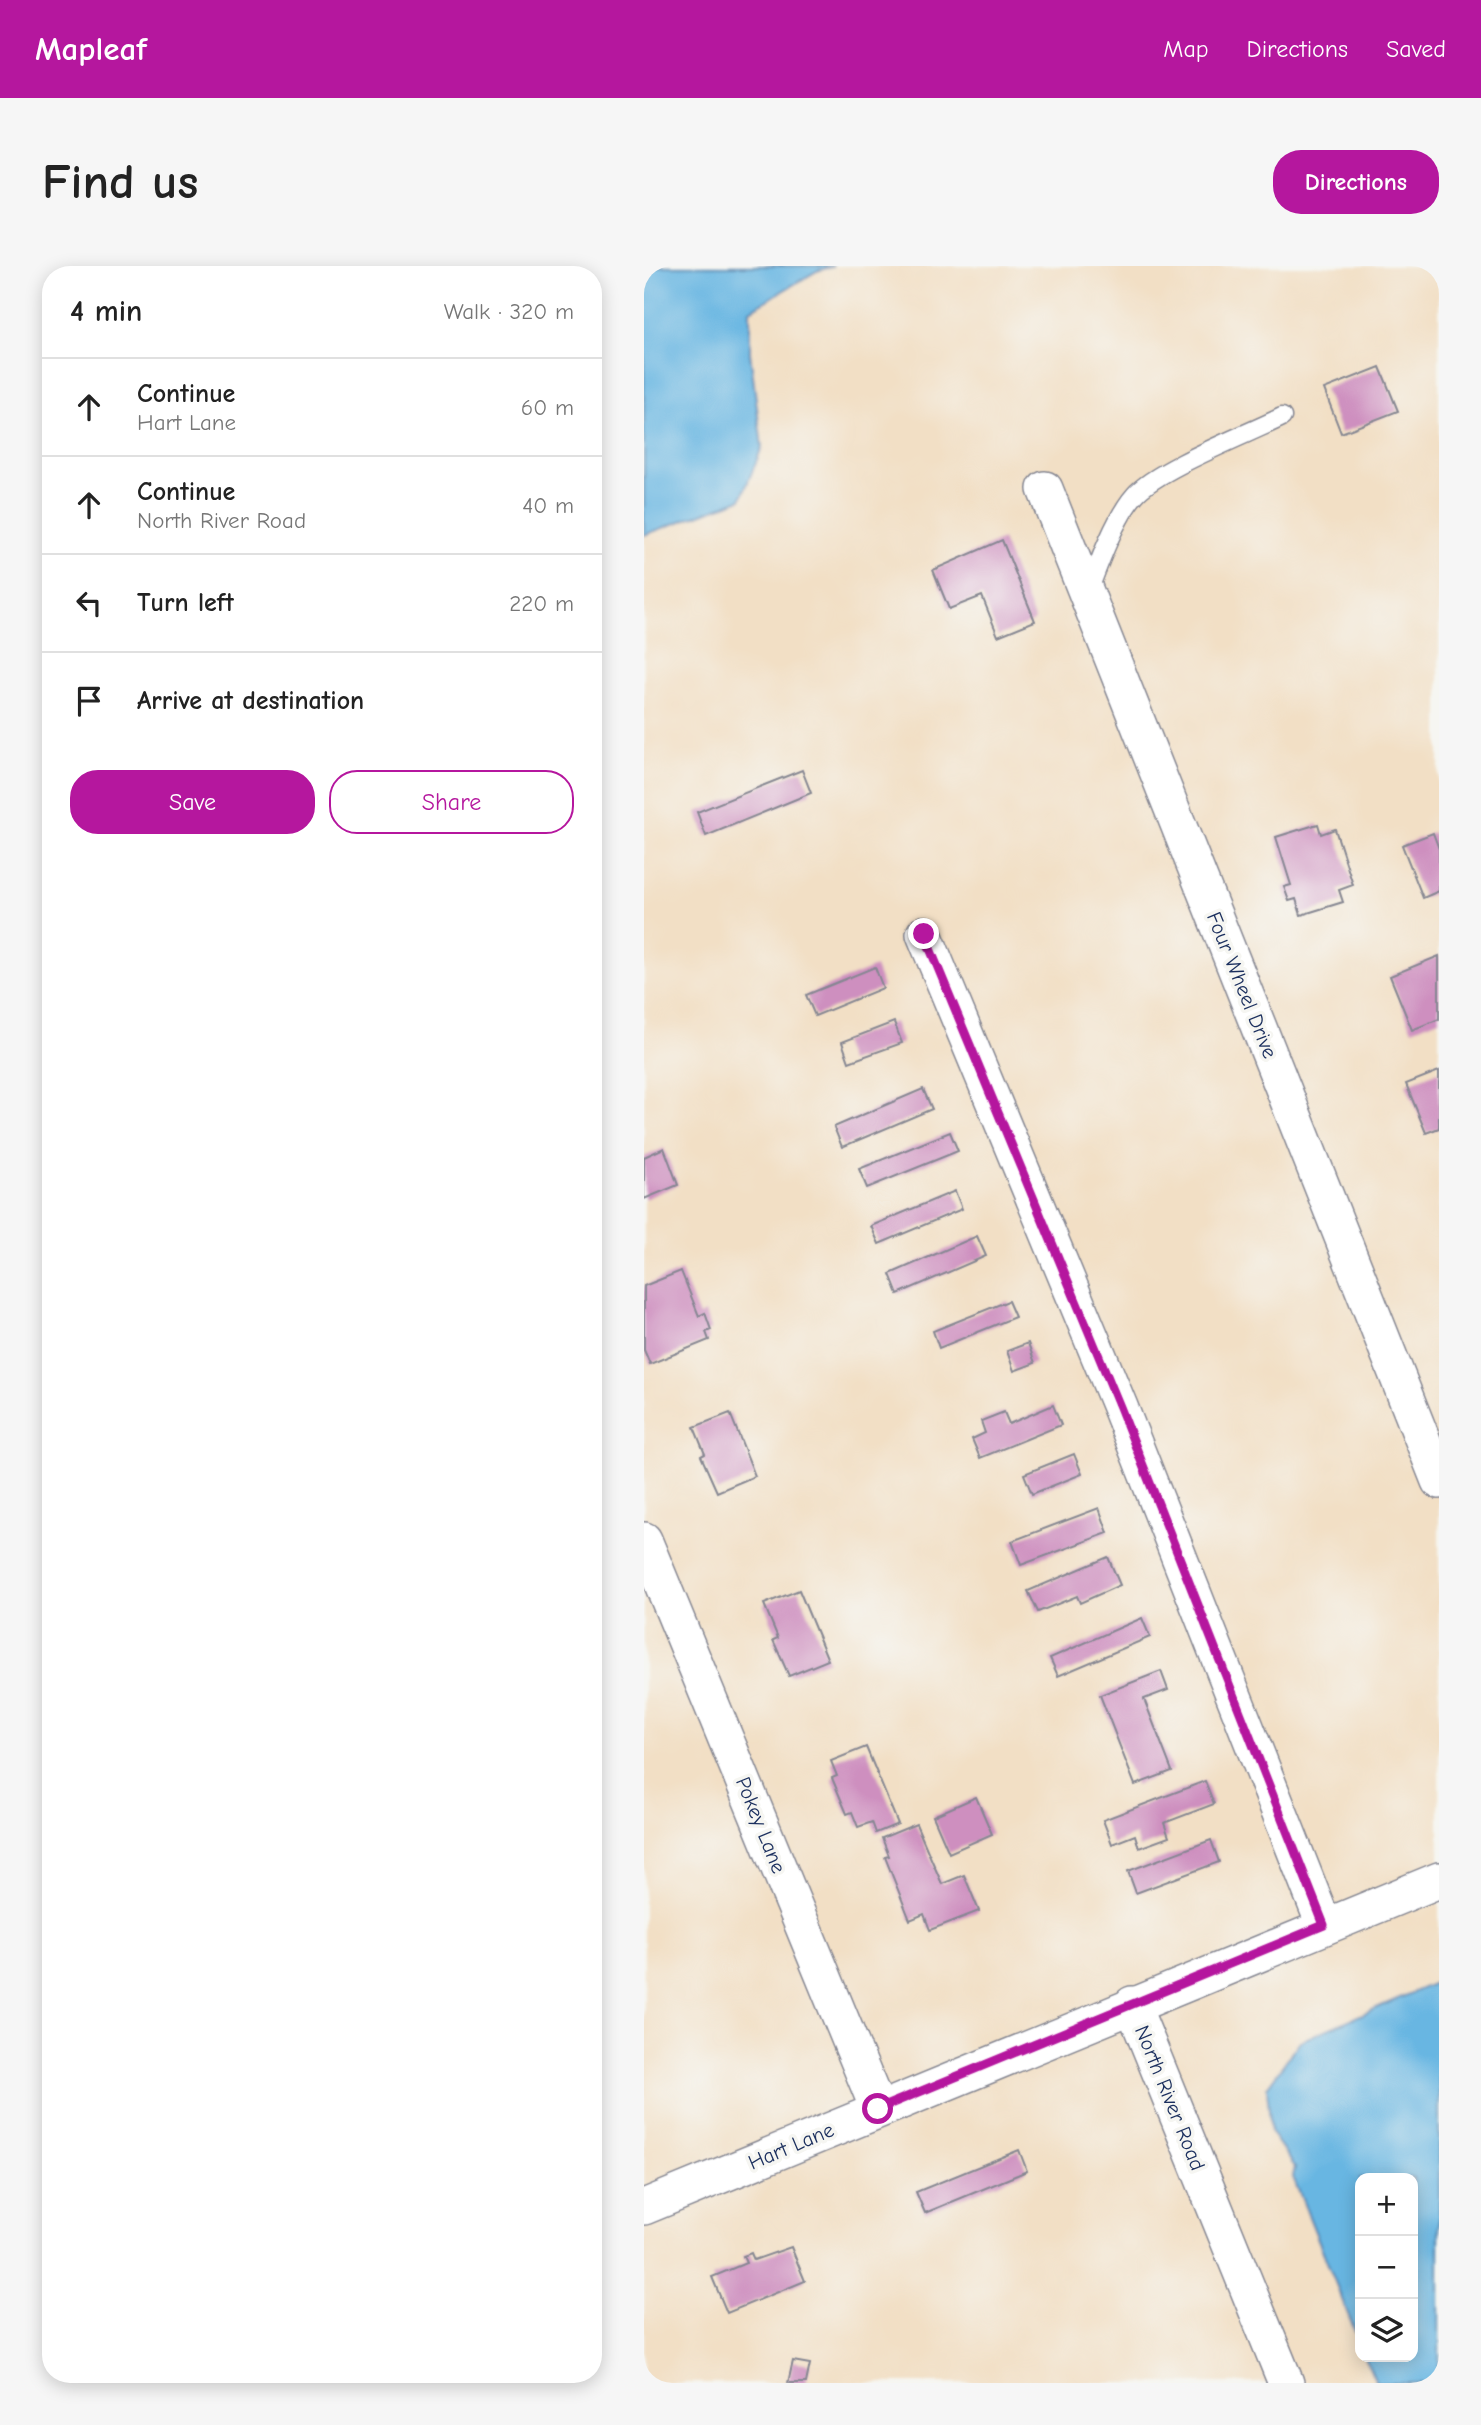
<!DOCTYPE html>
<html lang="en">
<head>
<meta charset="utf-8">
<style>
	body { margin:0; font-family:"Comic Neue",sans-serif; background:#f6f6f6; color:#222 }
	.controls { position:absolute; right:21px; bottom:21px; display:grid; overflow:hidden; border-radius:14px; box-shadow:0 4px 18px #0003 }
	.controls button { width:63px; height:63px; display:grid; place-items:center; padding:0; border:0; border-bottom:2px solid #e0e0e0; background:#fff; color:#222; font:35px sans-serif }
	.stop { position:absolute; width:21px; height:21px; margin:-16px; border:5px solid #b5179e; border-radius:50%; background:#fff }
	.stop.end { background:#b5179e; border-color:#fff; box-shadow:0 2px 7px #0008 }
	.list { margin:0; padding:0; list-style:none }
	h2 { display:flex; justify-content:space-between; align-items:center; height:91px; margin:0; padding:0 28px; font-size:30px }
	h2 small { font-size:23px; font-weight:400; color:#767676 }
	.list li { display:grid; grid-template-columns:46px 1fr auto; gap:21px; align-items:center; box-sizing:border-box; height:98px; padding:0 28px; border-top:2px solid #e0e0e0 }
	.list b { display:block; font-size:26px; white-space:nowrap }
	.list p { margin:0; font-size:23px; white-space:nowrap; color:#767676 }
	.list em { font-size:23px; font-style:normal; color:#767676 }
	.actions { display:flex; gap:14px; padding:21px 28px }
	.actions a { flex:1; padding:16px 0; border:2px solid #b5179e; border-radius:28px; text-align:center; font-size:24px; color:#b5179e }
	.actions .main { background:#b5179e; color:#fff }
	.icon { flex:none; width:38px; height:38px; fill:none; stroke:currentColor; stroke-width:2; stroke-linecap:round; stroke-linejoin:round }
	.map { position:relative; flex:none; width:795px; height:2117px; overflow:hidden; border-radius:28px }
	header { display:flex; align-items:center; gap:42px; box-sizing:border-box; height:98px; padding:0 35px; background:#b5179e; color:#fff }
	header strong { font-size:33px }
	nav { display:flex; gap:38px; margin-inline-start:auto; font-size:24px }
	.intro { display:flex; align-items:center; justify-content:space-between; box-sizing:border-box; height:168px; padding:0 42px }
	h1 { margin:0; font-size:49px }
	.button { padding:18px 32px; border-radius:28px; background:#b5179e; color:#fff; font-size:24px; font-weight:700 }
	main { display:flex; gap:42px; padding:0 42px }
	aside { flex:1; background:#fff; border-radius:28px; box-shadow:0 4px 18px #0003 }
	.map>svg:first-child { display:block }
	.water { fill:#68b6e2; stroke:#4272a0; stroke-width:2 }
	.building { fill:#ce8fbf }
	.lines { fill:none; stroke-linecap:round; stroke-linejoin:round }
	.service-casing { stroke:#868792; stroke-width:21 }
	.minor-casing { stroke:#868792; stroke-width:38 }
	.service { stroke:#fff; stroke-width:18 }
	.minor { stroke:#fff; stroke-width:35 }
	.route { stroke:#b5179e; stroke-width:9 }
	.labels { text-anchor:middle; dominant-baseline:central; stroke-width:7; stroke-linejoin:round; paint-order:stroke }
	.street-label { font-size:21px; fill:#1b2f5e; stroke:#f6f6f2 }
</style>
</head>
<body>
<header>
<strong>Mapleaf</strong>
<nav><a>Map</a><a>Directions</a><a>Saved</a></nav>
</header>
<div class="intro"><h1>Find us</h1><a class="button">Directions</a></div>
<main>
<aside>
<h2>4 min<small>Walk · 320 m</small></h2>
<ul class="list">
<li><svg class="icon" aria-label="ahead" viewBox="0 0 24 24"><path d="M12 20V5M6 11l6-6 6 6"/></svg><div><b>Continue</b><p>Hart Lane</p></div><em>60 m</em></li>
<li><svg class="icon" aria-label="ahead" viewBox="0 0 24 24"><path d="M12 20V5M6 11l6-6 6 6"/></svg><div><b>Continue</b><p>North River Road</p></div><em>40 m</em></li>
<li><svg class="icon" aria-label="left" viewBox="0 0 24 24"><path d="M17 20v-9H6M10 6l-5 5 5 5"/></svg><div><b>Turn left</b></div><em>220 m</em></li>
<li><svg class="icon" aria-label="arrive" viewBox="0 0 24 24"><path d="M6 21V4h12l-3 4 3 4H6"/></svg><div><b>Arrive at destination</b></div></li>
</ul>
<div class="actions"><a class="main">Save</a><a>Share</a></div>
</aside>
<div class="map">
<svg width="795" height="2117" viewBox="0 0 795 2117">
	<rect width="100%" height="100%" fill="#f6f6f2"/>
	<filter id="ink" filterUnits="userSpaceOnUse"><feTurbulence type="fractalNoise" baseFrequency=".0143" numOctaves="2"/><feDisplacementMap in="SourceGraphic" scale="14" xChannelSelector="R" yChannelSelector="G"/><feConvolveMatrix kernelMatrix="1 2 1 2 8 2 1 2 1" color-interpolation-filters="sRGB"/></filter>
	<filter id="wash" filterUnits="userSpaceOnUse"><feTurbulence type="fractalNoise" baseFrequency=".00686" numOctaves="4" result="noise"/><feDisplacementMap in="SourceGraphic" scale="28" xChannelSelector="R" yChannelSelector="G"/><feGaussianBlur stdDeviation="1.57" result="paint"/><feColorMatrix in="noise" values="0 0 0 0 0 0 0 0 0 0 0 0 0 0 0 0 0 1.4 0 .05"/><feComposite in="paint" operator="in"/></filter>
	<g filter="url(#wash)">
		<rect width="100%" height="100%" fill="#f2dfc5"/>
		<!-- water -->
		<g class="water">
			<polygon points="0,0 189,0 173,5 106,44 106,87 118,181 97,233 0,269"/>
			<polygon points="795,1715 795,2117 732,2117 721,2091 769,2091 769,1912 716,1912 716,2078 649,1911 651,1901 627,1867 623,1821 656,1775"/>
		</g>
		<g id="blocks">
			<!-- building -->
			<g class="building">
				<polygon points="736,101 754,145 697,167 680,123"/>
				<polygon points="358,274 391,355 354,370 338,330 305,343 289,304"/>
				<polygon points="158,504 167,527 62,570 53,546"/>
				<polygon points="674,558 677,568 691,563 709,619 695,624 699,636 657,649 652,633 645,635 640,621 647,619 632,571"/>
				<polygon points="789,567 795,583 795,625 779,632 758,579"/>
				<polygon points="795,690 795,753 768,764 746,710"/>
				<polygon points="231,701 239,722 171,750 162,729"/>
				<polygon points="250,756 258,777 205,796 198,776"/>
				<polygon points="795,805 795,862 782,867 762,818"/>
				<polygon points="279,823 288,843 198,881 190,861"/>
				<polygon points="306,866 314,885 223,922 215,903"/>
				<polygon points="20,882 34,919 0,933 0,891"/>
				<polygon points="311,925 318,943 235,978 227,960"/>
				<polygon points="333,970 342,990 254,1028 246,1008"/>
				<polygon points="37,1005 55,1050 61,1047 67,1064 62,1066 65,1074 6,1098 0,1084 0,1020"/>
				<polygon points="364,1035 371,1051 295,1082 289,1065"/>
				<polygon points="384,1077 391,1097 370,1105 363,1085"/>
				<polygon points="409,1139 417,1159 336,1192 328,1173 341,1167 337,1155 360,1146 365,1158"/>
				<polygon points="86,1147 111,1210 73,1226 57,1190 61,1188 50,1161"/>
				<polygon points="430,1188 438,1208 388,1228 380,1208"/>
				<polygon points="455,1242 464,1267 377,1299 368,1275"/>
				<polygon points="464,1291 476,1319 436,1337 433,1330 394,1346 384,1325"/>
				<polygon points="155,1324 184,1394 145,1410 129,1374 134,1372 120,1338"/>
				<polygon points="498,1352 506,1371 414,1410 406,1392"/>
				<polygon points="517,1405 524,1424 500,1433 528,1505 491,1519 456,1429"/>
				<polygon points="222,1481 254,1558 232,1567 228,1556 214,1561 208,1546 203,1548 188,1512 193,1510 187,1495"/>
				<polygon points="561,1515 570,1538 520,1557 525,1571 495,1582 491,1569 468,1578 459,1554"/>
				<polygon points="332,1531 348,1568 305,1587 289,1550"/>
				<polygon points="272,1558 298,1618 320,1609 335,1645 286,1664 280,1648 266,1654 241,1591 245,1590 238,1572"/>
				<polygon points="567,1574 575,1596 492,1627 484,1605"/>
				<polygon points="375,1884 383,1905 281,1947 272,1926"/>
				<polygon points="147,1981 161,2015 83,2047 68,2011 102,1997 99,1990 107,1987 110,1994"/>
				<polygon points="149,2095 166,2098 162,2117 144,2117"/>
			</g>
		</g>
	</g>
	<g filter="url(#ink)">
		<use href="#blocks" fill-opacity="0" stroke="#868792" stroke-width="2"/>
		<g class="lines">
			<defs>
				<path id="service" d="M444,326C454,299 472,250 491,229C513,203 604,168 638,151"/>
				<g id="minor">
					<polyline points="401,223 795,1215"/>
					<polyline points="280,668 476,1141 680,1659"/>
					<polyline points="0,1274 234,1843"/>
					<polyline points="488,1738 642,2117"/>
					<polyline points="0,1941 795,1614"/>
				</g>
			</defs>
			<!-- service casing -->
			<use href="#service" class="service-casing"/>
			<!-- minor casing -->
			<use href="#minor" class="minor-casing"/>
			<!-- service -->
			<use href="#service" class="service"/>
			<!-- minor -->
			<use href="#minor" class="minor"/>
		</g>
	</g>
	<g class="lines" filter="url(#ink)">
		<!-- route -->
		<polyline class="route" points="234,1843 680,1659 476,1141 280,668"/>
	</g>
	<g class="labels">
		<!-- street labels -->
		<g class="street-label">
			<text transform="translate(598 719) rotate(68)">Four Wheel Drive</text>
			<text transform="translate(117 1559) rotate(68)">Pokey Lane</text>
			<text transform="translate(526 1832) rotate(68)">North River Road</text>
			<text transform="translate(147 1880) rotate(-23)">Hart Lane</text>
		</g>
	</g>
</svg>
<div class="controls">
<button>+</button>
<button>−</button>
<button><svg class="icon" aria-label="layers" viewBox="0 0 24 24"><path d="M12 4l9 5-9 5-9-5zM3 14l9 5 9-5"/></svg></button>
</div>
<div class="stop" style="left:234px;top:1843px"></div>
<div class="stop end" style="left:280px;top:668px"></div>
</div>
</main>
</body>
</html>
